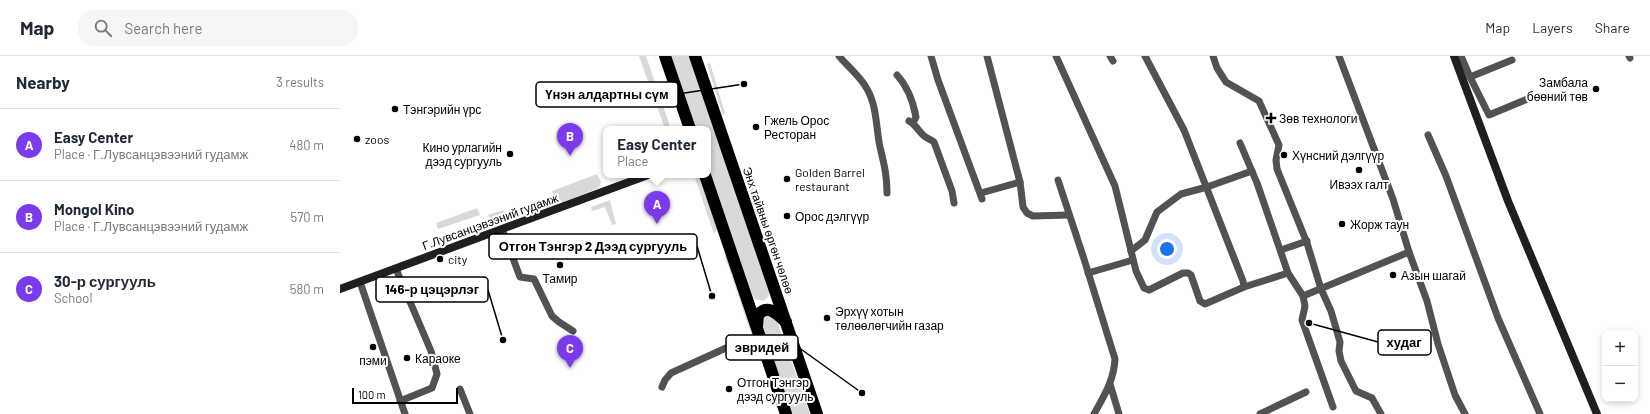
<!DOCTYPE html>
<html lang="en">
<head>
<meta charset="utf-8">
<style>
	body { margin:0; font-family:Barlow,sans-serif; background:#f6f6f7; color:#1f2937 }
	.controls { position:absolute; right:12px; bottom:12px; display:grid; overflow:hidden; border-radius:8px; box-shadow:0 2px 6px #0003 }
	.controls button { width:36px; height:36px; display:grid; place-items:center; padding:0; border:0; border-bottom:1px solid #e0e1e3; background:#fff; color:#1f2937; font:20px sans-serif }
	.scale { position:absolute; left:12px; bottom:10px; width:106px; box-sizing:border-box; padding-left:4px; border:2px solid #000; border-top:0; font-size:11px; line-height:14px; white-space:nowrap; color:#000; -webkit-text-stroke:3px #fff; paint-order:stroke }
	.you { position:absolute; left:827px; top:193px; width:14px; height:14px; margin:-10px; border:3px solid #fff; border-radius:50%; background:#1a73e8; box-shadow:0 0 0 6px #1a73e833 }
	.badge { display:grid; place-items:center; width:26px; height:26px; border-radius:50%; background:#7c3aed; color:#fff; font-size:13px; font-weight:700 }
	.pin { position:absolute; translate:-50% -33px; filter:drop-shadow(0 1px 2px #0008) }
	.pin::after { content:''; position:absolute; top:21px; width:14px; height:12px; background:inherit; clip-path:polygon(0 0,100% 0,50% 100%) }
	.popup { position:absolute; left:263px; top:70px; width:108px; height:52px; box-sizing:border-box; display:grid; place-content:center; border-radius:8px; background:#fff; filter:drop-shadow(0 1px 3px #0005); font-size:13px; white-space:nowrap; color:#747a83 }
	.popup b { font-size:15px; color:#1f2937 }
	.popup::after { content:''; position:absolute; left:50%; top:100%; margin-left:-8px; border:8px solid transparent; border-top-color:#fff }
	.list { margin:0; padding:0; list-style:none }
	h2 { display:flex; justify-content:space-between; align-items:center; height:52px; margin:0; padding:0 16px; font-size:17px }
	h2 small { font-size:13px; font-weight:400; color:#747a83 }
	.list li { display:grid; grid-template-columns:26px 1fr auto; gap:12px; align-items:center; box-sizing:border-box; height:72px; padding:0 16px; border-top:1px solid #e0e1e3 }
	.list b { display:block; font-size:15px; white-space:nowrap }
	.list p { margin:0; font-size:13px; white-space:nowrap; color:#747a83 }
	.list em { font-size:13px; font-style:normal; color:#747a83 }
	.icon { flex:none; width:22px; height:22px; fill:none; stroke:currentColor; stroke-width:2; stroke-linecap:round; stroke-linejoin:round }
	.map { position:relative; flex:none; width:1310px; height:358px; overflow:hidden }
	header { display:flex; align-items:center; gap:24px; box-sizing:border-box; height:56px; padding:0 20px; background:#fff; border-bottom:1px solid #e0e1e3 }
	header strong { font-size:19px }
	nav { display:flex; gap:22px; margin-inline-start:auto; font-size:14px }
	.search { width:280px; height:36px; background:#f6f6f7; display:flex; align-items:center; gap:10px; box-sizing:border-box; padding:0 14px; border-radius:16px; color:#747a83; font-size:15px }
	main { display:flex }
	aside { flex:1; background:#fff }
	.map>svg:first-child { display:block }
	.green { fill:#d9d9d9 }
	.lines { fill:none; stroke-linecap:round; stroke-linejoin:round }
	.street { stroke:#525252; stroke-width:7 }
	.secondary { stroke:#1f1f1f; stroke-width:8 }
	.highway { stroke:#000; stroke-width:12 }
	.poi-dot { fill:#000; stroke:#fff; stroke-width:1.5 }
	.labels { text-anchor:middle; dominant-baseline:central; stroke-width:4; stroke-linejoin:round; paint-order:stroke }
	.poi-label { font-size:12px; fill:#000; stroke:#fff; text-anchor:start }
	.street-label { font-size:12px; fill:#000; stroke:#fff }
	.leader { fill:none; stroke:#000; stroke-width:1.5 }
	.callout-dot { fill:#000; stroke:#fff; stroke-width:1.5 }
	.callout { fill:#fff; stroke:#000; stroke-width:1.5 }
	.callout-label { font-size:13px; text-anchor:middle; font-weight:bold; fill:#000 }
</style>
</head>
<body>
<header>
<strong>Map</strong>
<div class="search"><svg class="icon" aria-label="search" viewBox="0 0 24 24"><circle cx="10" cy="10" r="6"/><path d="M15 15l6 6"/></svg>Search here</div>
<nav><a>Map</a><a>Layers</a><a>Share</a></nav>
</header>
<main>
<aside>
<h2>Nearby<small>3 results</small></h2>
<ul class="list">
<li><span class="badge">A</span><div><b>Easy Center</b><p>Place · Г.Лувсанцэвээний гудамж</p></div><em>480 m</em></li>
<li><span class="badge">B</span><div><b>Mongol Kino</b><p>Place · Г.Лувсанцэвээний гудамж</p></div><em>570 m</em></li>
<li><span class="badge">C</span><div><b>30-р сургууль</b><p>School</p></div><em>580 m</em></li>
</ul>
</aside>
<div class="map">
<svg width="1310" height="358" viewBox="0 0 1310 358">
	<rect width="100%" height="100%" fill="#fff"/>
	<!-- green -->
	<g class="green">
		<polygon points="299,0 306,0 331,73 325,73"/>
		<polygon points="331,0 349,0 429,234 429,240 423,245 415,243 412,238 368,109 368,73 356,73"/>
		<polygon points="370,7 385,57 383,60 367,8"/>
		<path d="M257,118L261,126L259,132L223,146C216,145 215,140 212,135Z"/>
		<polygon points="354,119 359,119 377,173 374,178"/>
		<polygon points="410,130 413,130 428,179 426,182"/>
		<polygon points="270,144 276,168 272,169 265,151 252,155 251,151"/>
		<polygon points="137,152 140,159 98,173 96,167"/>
		<polygon points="163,154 166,161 164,167 157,170 153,169 148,159"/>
		<polygon points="388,200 414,277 412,280 385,201"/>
		<polygon points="424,256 435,260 470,358 451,358 420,268"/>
	</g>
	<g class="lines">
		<!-- street -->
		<g class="street">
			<path d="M499,0C508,11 521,21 527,33C537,50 536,72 540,91C544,108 547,119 547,137"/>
			<polyline points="591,0 598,24 642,143"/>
			<polyline points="647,0 680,126 683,151 687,157 693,160 729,159"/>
			<polyline points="716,0 775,130 796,215 804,232 809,234 843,217 848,217 851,219 860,245 865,248 904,231 903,225 844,74 805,0"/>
			<polyline points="770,0 773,5"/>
			<polyline points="873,0 877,12 886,26 919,45 939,89 936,104 937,113 967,187 981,233 991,255 1000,286 999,295 1001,305 1016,335 1032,342 1041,358"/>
			<polyline points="999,0 1053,143 1069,196 1087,245 1098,288 1115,339 1125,358"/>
			<polyline points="1121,0 1130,21 1149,59 1190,42"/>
			<polyline points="1289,0 1290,2"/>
			<path d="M557,19C568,31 573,45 576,61L573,67"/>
			<polyline points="1130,21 1172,4"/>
			<path d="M569,65C575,68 578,74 583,79C586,82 590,83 594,86L612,135L614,147"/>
			<polyline points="1088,79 1106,120 1158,262 1200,358"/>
			<polyline points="900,87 917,127 948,217 963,240 1069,196"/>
			<path d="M718,124L744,203L775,303C774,324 764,340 754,358"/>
			<polyline points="641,137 680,126"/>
			<polyline points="162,173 180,221 194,223 212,260 219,266 233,275"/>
			<polyline points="941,194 967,185"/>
			<polyline points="791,195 805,184 817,156 841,138 867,131 912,115"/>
			<polyline points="56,213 91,295 97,318 92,332 60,345"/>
			<polyline points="748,217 793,204"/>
			<polyline points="20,226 65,358"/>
			<polyline points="904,231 948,217"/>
			<polyline points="963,240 965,250 962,264 993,351"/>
			<polyline points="770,328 779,358"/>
			<polyline points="322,331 325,324 331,317 397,287 420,280"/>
			<polyline points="120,333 130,358"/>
			<polyline points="920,358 966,336"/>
		</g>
		<!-- secondary -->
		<g class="secondary">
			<polyline points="1114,0 1168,145 1257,358"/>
			<polyline points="0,233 308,119"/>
		</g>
		<!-- highway -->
		<g class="highway">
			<polyline points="325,0 350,73"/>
			<polyline points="355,0 477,358"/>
			<polyline points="365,119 446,358"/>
			<path d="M417,270L418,259C428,247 437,258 446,266"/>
		</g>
	</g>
	<!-- markers -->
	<g class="poi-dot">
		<circle cx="1256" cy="33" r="4"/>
		<circle cx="55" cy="53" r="4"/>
		<path d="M929 56h4v4h4v4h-4v4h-4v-4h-4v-4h4z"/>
		<circle cx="416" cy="71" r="4"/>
		<circle cx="17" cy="83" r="4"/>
		<circle cx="170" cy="98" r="4"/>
		<circle cx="944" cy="99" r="4"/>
		<circle cx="1019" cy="114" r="4"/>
		<circle cx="447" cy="123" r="4"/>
		<circle cx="447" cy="160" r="4"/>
		<circle cx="1002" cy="168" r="4"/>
		<circle cx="100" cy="203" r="4"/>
		<circle cx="220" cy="209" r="4"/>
		<circle cx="1053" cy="219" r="4"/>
		<circle cx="487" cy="262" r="4"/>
		<circle cx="33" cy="291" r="4"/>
		<circle cx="67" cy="302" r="4"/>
		<circle cx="389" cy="333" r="4"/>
	</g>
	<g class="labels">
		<!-- poi labels -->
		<g class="poi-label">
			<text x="1248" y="26" text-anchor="end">Замбала<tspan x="1248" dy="14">бөөний төв</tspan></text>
			<text x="63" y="53">Тэнгэрийн үрс</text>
			<text x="939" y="62">Зөв технологи</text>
			<text x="424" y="64">Гжель Орос<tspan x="424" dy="14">Ресторан</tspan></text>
			<text x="25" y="83">zoos</text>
			<text x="162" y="91" text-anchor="end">Кино урлагийн<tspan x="162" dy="14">дээд сургууль</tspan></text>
			<text x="952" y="99">Хүнсний дэлгүүр</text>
			<text x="455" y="116">Golden Barrel<tspan x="455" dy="14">restaurant</tspan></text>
			<text x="1019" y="128" text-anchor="middle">Ивээх галт</text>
			<text x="455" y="160">Орос дэлгүүр</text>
			<text x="1010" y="168">Жорж таун</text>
			<text x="108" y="203">city</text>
			<text x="1061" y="219">Азын шагай</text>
			<text x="220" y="222" text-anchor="middle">Тамир</text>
			<text x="495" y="255">Эрхүү хотын<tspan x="495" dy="14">төлөөлөгчийн газар</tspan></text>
			<text x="75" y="302">Караоке</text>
			<text x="33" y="304" text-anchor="middle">пэми</text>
			<text x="397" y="326">Отгон Тэнгэр<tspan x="397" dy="14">дээд сургууль</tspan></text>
		</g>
		<!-- street labels -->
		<g class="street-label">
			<text transform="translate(150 165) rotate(-20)">Г.Лувсанцэвээний гудамж</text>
			<text transform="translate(429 174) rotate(71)">Энх тайвны өргөн чөлөө</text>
		</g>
	</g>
	<!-- callouts -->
	<path class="leader" d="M404 28L338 38M372 240L357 190M163 284L148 234M969 267L1038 286M522 337L458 291"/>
	<g class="callout-dot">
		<circle cx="404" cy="28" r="4"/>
		<circle cx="372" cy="240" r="4"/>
		<circle cx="163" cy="284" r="4"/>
		<circle cx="969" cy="267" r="4"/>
		<circle cx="522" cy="337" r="4"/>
	</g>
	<g class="callout">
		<rect x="196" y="26" width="142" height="25" rx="4"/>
		<rect x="149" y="178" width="208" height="25" rx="4"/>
		<rect x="36" y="221" width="112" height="25" rx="4"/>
		<rect x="1038" y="274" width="53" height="25" rx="4"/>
		<rect x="386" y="279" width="72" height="25" rx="4"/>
	</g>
	<g class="callout-label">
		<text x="267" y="43">Үнэн алдартны сүм</text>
		<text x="253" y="195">Отгон Тэнгэр 2 Дээд сургууль</text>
		<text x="92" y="238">146-р цэцэрлэг</text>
		<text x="1064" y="291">худаг</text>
		<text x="422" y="296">эвридей</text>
	</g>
</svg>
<div class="controls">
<button>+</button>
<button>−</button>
</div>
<div class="scale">100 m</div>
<div class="you"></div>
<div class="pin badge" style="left:317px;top:168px">A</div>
<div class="popup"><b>Easy Center</b>Place</div>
<div class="pin badge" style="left:230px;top:100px">B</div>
<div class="pin badge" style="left:230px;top:312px">C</div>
</div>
</main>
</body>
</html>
